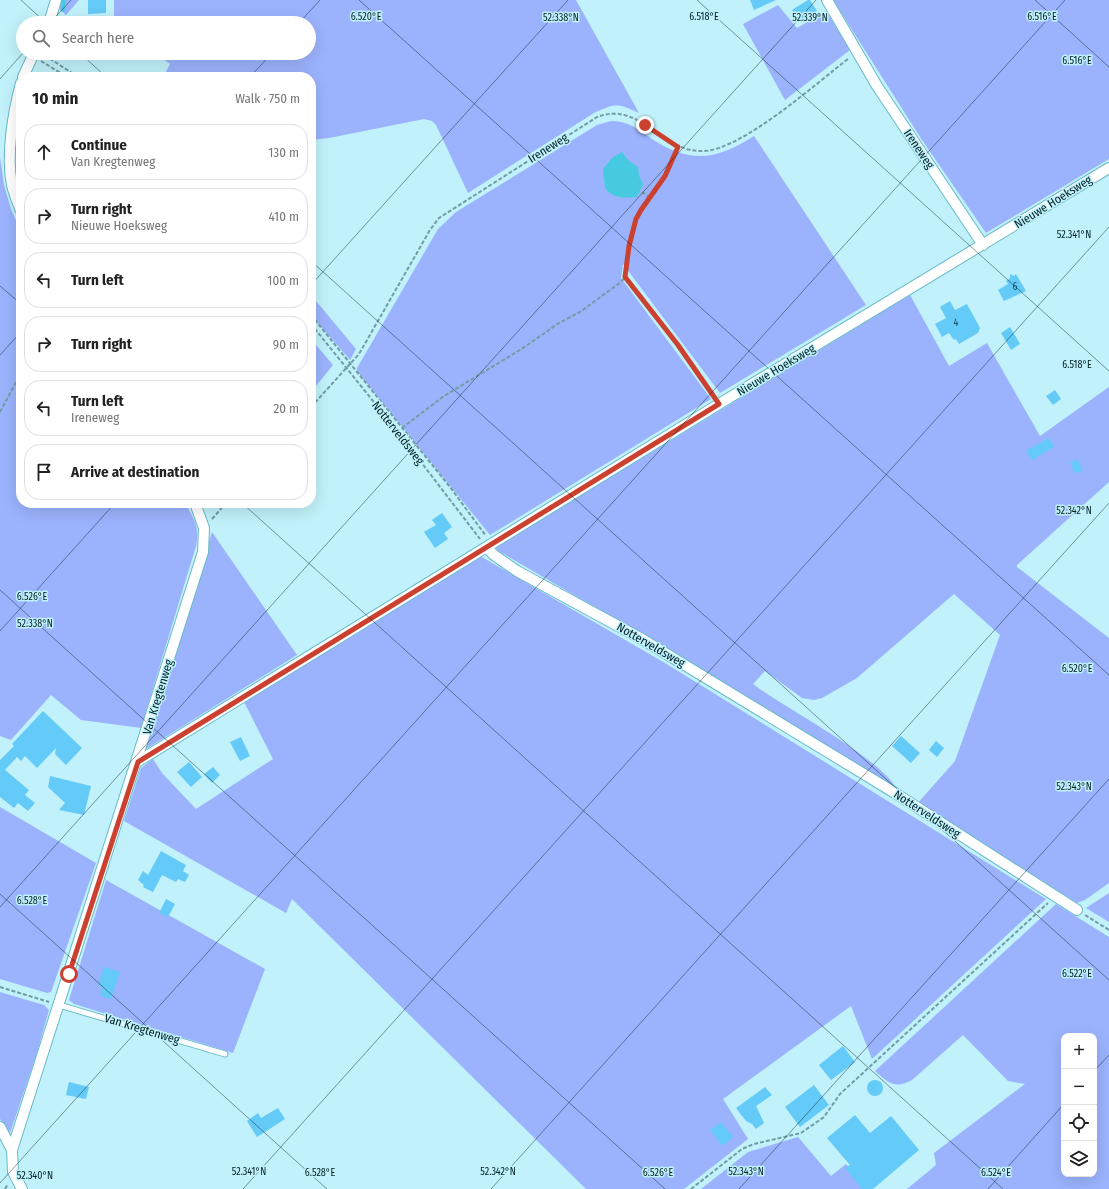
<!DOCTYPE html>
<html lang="en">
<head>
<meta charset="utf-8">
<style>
	body { margin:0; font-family:"Fira Sans Condensed",sans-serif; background:#f2f2f2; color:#222 }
	.controls { position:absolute; right:12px; bottom:12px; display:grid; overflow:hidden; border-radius:8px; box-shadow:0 4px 16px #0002 }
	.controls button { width:36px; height:36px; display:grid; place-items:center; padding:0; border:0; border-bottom:1px solid #e0e0e0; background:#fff; color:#222; font:20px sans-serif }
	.stop { position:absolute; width:12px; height:12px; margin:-9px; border:3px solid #cc402f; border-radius:50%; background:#fff }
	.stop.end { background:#cc402f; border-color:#fff; box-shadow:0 1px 4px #0008 }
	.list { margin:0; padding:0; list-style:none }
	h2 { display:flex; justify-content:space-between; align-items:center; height:52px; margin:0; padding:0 16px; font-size:17px }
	h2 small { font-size:13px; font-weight:400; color:#767676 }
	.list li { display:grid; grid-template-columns:26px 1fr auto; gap:12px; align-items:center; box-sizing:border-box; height:56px; margin:0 8px 8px; padding:0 8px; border:1px solid #e0e0e0; border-radius:16px }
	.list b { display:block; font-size:15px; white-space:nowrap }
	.list p { margin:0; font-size:13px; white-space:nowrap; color:#767676 }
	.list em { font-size:13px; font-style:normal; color:#767676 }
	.icon { flex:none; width:22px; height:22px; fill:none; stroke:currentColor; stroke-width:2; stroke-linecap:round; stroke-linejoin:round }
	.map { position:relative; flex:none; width:1109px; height:1189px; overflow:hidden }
	.search { position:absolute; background:#fff; box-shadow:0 4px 16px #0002; left:16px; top:16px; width:300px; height:44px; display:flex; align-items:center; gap:10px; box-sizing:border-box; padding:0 14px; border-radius:22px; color:#767676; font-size:15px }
	.panel { position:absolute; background:#fff; box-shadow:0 4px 16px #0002; left:16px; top:72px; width:300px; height:436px; border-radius:16px }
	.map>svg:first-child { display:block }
	.green { fill:#9bb3fd; fill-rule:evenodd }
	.water { fill:#46cadf }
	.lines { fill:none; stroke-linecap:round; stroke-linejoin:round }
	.stream { stroke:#46cadf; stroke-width:3.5 }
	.building { fill:#64caf8 }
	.lane-casing { stroke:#67bac9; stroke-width:7 }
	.street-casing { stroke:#67bac9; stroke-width:12 }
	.path { stroke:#739da5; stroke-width:2; stroke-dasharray:4 2; stroke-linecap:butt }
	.lane { stroke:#fff; stroke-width:5 }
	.street { stroke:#fff; stroke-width:10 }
	.route { stroke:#cc402f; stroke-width:5 }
	.ticks { fill:none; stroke:#002127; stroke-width:1; stroke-opacity:0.45 }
	.labels { text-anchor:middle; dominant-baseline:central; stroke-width:3; stroke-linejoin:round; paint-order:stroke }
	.number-label { font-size:10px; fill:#194b5b }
	.street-label { font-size:12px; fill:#002127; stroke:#c1f1fa }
	.ticks-label { font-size:10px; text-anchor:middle; fill:#002127; stroke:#c1f1fa; stroke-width:3; stroke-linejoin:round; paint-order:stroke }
</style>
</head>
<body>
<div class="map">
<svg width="1109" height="1189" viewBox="0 0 1109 1189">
	<rect width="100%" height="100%" fill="#c1f1fa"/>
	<!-- green -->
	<g class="green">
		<polygon points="60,0 79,0 66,15 60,10"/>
		<path d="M114,0H576L639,113C618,103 615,103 594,113L468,193L436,125L432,121L424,119L329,138L311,140V77H163L170,64L154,53H309V23H118L114,20Z"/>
		<polygon points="833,0 1109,0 1109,159 986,233 922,140"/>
		<polygon points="778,5 797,28 826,11 850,50 785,100 743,24"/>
		<path d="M611,121C628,121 638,129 652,139C690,164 717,160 754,136L866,305L720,393L623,264L621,278L711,399L490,535L357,371V368L438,229L456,212L597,125Z"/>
		<path d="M0,157L4,185L11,209L21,232V503H185C194,519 200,527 196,546L141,728L81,720L51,695L11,740L0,736Z"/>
		<polygon points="311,295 356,349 350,360 311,315"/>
		<path d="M910,295L949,366L987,343L1040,436L1109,387V482L1017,565V567L1109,638V883L1085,900L1077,903L917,804L955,761L1000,635L954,594L857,678L822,698L814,700L802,698L765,671L753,684C784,708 886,760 898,792L665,648L497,550L496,547Z"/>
		<polygon points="311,339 333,365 311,392"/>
		<polygon points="212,532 297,655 146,749"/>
		<polygon points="480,556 665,663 1046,899 872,1059 851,1006 723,1099 748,1139 684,1189 586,1189 292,899 286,913 124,821 141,768 153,759 162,773 196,809 273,759 244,702"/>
		<polygon points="0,807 96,863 51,992 47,993 0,979"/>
		<polygon points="106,880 265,969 233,1053 74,1004 69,1000"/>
		<polygon points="1109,893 1109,922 1086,908"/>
		<path d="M1056,904L1109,937V1189H907L936,1165L934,1153L1025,1084L1008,1081L963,1035L912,1080C895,1090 887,1082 875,1071ZM1064,1036H1094V1174H1064Z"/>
		<polygon points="0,992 44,1005 49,1010 36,1056 10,1133 0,1119"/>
		<polygon points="798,1137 831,1176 846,1164 867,1189 701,1189 748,1152"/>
	</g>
	<!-- water -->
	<path class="water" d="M622,152L629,161L638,167L639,176L643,184L637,197C625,198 613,199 605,188L603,169L613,157Z"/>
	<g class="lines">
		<!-- stream -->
		<polyline class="stream" points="63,10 64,0"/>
	</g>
	<!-- building -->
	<g class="building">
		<polygon points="88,0 106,0 106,13 88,14"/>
		<polygon points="750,0 776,0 754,10"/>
		<polygon points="808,0 810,0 817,11 800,22 792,10"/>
		<polygon points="1010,274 1014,276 1016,274 1026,291 1004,301 998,290 1008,284 1006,281 1010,278"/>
		<polygon points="950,301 955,310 967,304 980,328 978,333 959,344 956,339 954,340 949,333 942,337 935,324 946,318 940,307"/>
		<polygon points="1010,327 1020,344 1011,350 1001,333"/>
		<polygon points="1055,390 1061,399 1053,405 1046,396"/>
		<polygon points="1049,438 1054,447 1032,460 1026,451"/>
		<polygon points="1077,459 1083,470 1075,474 1070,463"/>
		<polygon points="442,513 452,527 444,533 448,539 435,548 424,532 436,525 432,520"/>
		<polygon points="43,711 82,748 66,765 55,754 56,748 37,768 25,756 21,761 17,757 5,770 29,790 25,795 35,803 28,811 18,803 14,808 0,797 0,760 14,746 12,744"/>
		<polygon points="901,736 920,753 911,763 892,746"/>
		<polygon points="241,737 250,756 240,761 230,742"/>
		<polygon points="936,741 944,748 937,757 929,750"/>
		<polygon points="189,762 202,777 191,787 177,772"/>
		<polygon points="213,767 220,775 212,783 204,774"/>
		<polygon points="50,776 91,786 84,815 59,810 65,803 48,787"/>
		<polygon points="161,851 186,865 183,871 189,875 185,882 178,879 176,882 162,875 153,892 143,887 144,885 138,880 143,871 148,875"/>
		<polygon points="166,899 175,904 168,917 159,913"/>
		<polygon points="104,967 120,972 111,999 100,996 103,987 98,986"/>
		<polygon points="843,1046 855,1062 831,1080 819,1065"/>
		<circle cx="875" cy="1088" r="8"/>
		<polygon points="69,1082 89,1087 86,1099 66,1095"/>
		<polygon points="814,1085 829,1105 800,1127 785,1107"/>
		<polygon points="765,1087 772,1095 756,1106 764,1123 756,1129 752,1124 746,1121 736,1108"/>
		<polygon points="278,1108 285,1119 257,1137 247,1121 258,1113 261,1118"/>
		<polygon points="855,1115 870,1133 891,1116 919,1150 873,1189 862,1189 845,1168 850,1165 827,1138"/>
		<polygon points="721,1122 733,1137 722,1146 710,1130"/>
	</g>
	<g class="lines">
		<defs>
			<polyline id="lane" points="59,1005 225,1054"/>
			<g id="street">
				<polyline points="827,0 877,86 983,245"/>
				<polyline points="49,23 56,0"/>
				<polyline points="23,77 34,53"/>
				<path d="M21,83C13,113 6,155 12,185C14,194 18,203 21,211"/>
				<polyline points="487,548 494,555 517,571 642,639 895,793 1077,910"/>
				<polyline points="137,762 719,404 1109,168"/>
				<polyline points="0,1127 12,1150 13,1172 22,1189"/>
				<polyline points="12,1150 203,552 204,528 195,503"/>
			</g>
		</defs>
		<!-- lane casing -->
		<use href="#lane" class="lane-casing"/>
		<!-- street casing -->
		<use href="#street" class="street-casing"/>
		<!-- path -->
		<g class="path">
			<polyline points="44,58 49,58 78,77"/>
			<polyline points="41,61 67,77"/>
			<polyline points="642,192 650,198"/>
			<polyline points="625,277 678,345 714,397"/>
			<polyline points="311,315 450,487 486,536"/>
			<polyline points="311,324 398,432 480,539"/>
			<path d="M311,407L359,354L430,230L439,218L597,117C641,100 661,154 705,151C744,148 817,83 849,58"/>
			<polyline points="0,412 21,373"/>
			<polyline points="402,428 444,396 520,350 559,323 580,312 621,282 625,277 629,246 636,219 641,210 665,176 678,147"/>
			<polyline points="212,519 226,503"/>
			<polyline points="1085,915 1109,930"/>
			<polyline points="0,987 49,1002"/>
			<polyline points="5,1189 8,1184"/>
			<polyline points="691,1189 742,1149 754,1144 801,1133 824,1117 840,1094 1048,903"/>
		</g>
		<!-- lane -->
		<use href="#lane" class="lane"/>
		<!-- street -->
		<use href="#street" class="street"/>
	</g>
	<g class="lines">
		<!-- route -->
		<polyline class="route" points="69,974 138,762 719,404 678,345 625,277 629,246 636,219 641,210 665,176 678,147 645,125"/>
	</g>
	<!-- ticks -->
	<path class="ticks" d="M21,0L46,23M359,0L1109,675M697,0L1109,371M1035,0L1109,67M50,23L71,0M299,23L320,0M80,53L106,77M250,77L272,53M0,79L23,53M311,261L1109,980M311,285L568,0M0,286L21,304M0,355L21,332M242,503L1003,1189M0,590L665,1189M0,631L115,503M0,894L327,1189M0,907L816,0M1094,1071L1109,1055M0,1183L1065,0M243,1189L1109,227M491,1189L1109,503M739,1189L1109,779M988,1189L1064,1104"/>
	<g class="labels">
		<!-- number labels -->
		<g class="number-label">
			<text x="1015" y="287">6</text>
			<text x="956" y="323">4</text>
		</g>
		<!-- street labels -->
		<g class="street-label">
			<text transform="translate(548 148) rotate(-32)">Ireneweg</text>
			<text transform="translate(919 149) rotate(56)">Ireneweg</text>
			<text transform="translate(1053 202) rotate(-32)">Nieuwe Hoeksweg</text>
			<text transform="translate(776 370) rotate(-31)">Nieuwe Hoeksweg</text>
			<text transform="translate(398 433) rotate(52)">Notterveldsweg</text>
			<text transform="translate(651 645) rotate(30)">Notterveldsweg</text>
			<text transform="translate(158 697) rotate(-73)">Van Kregtenweg</text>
			<text transform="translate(927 814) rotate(33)">Notterveldsweg</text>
			<text transform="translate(142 1029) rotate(17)">Van Kregtenweg</text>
		</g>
	</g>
	<g class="ticks-label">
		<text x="704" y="20">6.518°E</text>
		<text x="366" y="20">6.520°E</text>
		<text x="1042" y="20">6.516°E</text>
		<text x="561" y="21">52.338°N</text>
		<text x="810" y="21">52.339°N</text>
		<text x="1077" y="64">6.516°E</text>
		<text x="1074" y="238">52.341°N</text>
		<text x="1077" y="368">6.518°E</text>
		<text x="1074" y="514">52.342°N</text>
		<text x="32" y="600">6.526°E</text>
		<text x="35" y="627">52.338°N</text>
		<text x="1077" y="672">6.520°E</text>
		<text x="1074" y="790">52.343°N</text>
		<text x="32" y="904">6.528°E</text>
		<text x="1077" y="977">6.522°E</text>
		<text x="249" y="1175">52.341°N</text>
		<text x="498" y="1175">52.342°N</text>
		<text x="746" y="1175">52.343°N</text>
		<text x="320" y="1176">6.528°E</text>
		<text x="658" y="1176">6.526°E</text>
		<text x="996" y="1176">6.524°E</text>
		<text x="35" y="1179">52.340°N</text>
	</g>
</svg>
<div class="controls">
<button>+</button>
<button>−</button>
<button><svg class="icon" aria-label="locate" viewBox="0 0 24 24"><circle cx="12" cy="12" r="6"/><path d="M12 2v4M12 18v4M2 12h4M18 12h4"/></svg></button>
<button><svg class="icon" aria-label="layers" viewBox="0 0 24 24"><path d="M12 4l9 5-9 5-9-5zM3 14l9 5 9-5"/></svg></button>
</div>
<div class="stop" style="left:69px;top:974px"></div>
<div class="stop end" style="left:645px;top:125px"></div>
<div class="search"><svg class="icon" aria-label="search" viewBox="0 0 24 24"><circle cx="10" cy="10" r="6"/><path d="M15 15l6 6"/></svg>Search here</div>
<section class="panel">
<h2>10 min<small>Walk · 750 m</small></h2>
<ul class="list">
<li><svg class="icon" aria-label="ahead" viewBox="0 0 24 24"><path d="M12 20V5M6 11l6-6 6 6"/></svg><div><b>Continue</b><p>Van Kregtenweg</p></div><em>130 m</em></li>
<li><svg class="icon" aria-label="right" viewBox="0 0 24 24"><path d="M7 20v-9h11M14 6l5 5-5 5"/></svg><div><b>Turn right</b><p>Nieuwe Hoeksweg</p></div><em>410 m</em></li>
<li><svg class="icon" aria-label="left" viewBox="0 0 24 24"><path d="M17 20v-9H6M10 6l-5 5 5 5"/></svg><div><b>Turn left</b></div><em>100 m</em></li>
<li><svg class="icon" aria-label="right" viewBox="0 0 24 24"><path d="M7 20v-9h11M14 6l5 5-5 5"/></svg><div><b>Turn right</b></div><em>90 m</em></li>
<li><svg class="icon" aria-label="left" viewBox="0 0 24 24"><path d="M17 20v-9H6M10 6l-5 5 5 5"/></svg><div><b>Turn left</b><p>Ireneweg</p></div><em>20 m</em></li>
<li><svg class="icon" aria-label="arrive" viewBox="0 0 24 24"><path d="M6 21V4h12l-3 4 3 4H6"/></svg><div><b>Arrive at destination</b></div></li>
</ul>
</section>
</div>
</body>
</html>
